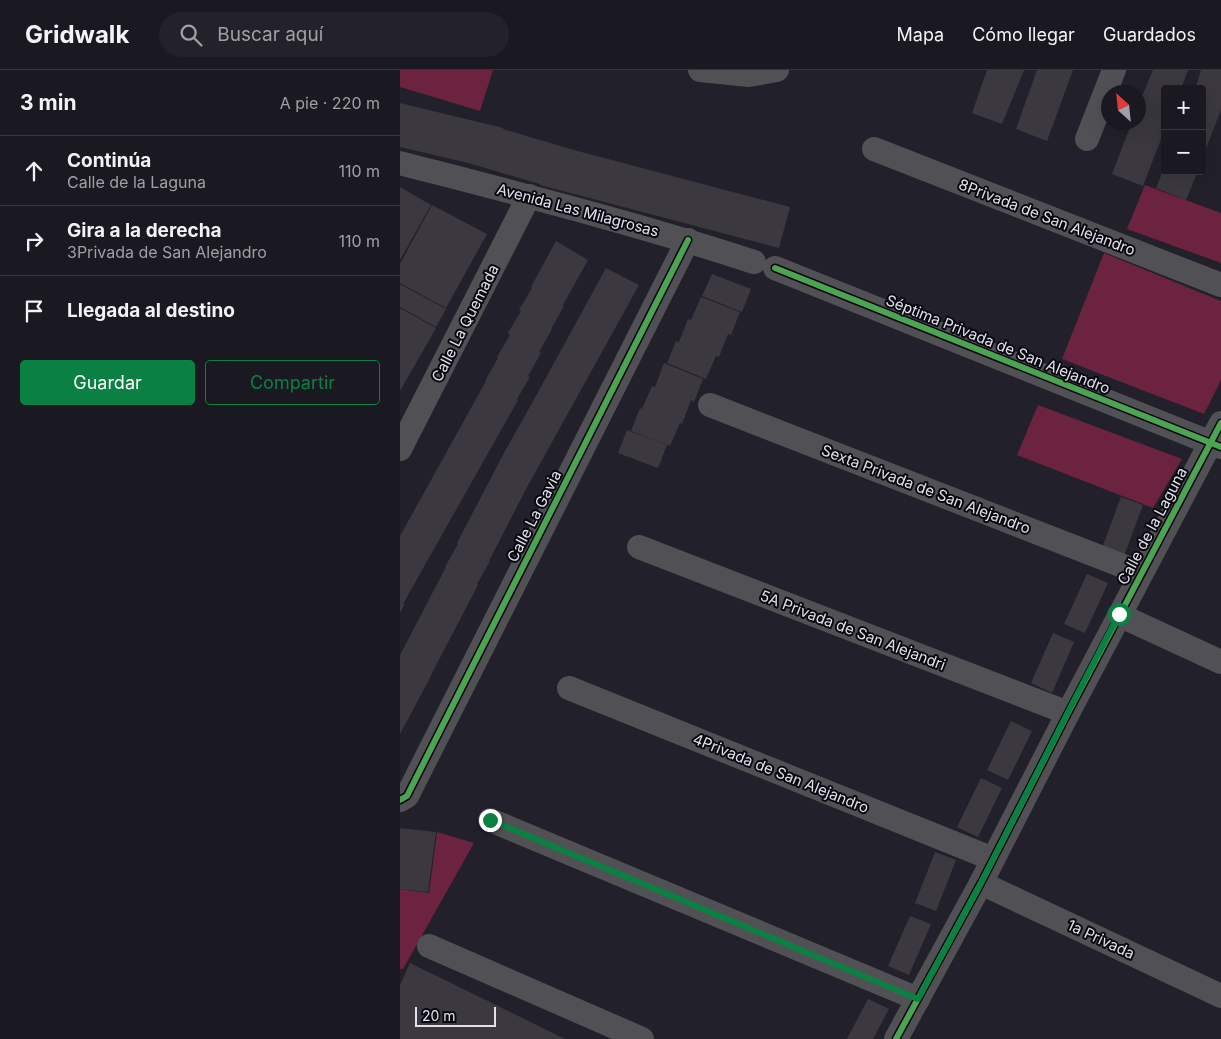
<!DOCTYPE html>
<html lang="es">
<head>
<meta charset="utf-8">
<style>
	body { margin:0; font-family:Inter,sans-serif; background:#232129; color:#f1f3f6 }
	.controls { position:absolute; right:15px; top:15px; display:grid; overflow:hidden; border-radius:5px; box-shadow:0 5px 20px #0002 }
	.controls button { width:45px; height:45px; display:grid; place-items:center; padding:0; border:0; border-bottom:1px solid #38373e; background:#1a1820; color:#f1f3f6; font:25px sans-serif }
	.compass { position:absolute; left:701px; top:15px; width:45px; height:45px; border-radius:50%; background:#1a1820; box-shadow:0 5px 20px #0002; rotate:333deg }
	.scale { position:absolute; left:15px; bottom:12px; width:81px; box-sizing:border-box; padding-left:5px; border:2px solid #e2e0ed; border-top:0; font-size:14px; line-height:18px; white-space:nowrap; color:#e2e0ed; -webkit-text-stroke:4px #09080f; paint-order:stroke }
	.stop { position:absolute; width:15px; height:15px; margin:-11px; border:4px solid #0b8043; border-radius:50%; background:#fff }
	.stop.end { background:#0b8043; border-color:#fff; box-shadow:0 1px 5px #0008 }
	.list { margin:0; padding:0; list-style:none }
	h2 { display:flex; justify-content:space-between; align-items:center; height:65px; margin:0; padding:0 20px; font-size:21px }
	h2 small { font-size:16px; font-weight:400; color:#9fa0a5 }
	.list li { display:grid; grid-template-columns:32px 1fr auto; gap:15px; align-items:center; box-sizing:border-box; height:70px; padding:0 20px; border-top:1px solid #38373e }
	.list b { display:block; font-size:19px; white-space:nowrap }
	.list p { margin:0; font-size:16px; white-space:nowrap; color:#9fa0a5 }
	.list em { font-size:16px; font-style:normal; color:#9fa0a5 }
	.actions { display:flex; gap:10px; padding:15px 20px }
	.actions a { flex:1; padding:11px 0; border:1px solid #0b8043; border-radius:5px; text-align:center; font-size:18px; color:#0b8043 }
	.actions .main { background:#0b8043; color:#fff }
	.icon { flex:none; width:28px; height:28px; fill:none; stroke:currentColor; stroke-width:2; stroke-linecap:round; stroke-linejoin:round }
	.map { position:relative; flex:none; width:821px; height:969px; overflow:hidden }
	header { display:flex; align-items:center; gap:30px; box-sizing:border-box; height:70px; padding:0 25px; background:#1a1820; border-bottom:1px solid #38373e }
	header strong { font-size:24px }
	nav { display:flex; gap:28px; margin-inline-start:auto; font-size:18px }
	.search { width:350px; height:45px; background:#232129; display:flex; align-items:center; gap:12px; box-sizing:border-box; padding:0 18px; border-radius:28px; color:#9fa0a5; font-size:19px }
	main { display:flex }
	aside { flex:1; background:#1a1820 }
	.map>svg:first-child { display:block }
	.green { fill:#6b233f }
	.building { fill:#3b383f }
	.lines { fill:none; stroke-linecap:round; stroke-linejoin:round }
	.street { stroke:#515155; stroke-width:24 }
	.cycleway-casing { stroke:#09080f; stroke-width:9 }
	.cycleway { stroke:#4ca352; stroke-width:6 }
	.route { stroke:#0b8043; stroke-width:6 }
	.labels { text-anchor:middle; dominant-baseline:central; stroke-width:4; stroke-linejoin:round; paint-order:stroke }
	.street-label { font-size:15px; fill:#e2e0ed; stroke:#09080f }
</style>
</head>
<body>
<header>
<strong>Gridwalk</strong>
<div class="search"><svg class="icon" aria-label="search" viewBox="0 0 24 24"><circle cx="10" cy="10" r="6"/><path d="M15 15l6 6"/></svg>Buscar aquí</div>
<nav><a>Mapa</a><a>Cómo llegar</a><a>Guardados</a></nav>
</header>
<main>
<aside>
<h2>3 min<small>A pie · 220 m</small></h2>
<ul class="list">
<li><svg class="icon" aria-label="ahead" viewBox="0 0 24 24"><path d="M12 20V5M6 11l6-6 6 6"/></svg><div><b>Continúa</b><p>Calle de la Laguna</p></div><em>110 m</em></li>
<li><svg class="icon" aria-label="right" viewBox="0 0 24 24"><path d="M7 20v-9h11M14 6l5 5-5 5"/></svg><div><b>Gira a la derecha</b><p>3Privada de San Alejandro</p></div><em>110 m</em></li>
<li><svg class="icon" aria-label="arrive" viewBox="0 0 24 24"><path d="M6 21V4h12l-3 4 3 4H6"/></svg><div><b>Llegada al destino</b></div></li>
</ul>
<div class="actions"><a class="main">Guardar</a><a>Compartir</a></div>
</aside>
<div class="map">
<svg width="821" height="969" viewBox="0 0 821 969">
	<rect width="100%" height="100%" fill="#22202a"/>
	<!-- green -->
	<g class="green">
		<polygon points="0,0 93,0 80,41 0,17"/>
		<polygon points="745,115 821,143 821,193 727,159"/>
		<polygon points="704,183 821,231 821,310 804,344 662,289"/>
		<polygon points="638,335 782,389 753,438 617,385"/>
		<polygon points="37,762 74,773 3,899 0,899 0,819 29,823"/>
	</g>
	<!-- building -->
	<g class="building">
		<polygon points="587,0 624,0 602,54 572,43"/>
		<polygon points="637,0 673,0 647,71 616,59"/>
		<polygon points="753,0 788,0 781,19 765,19 765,59 743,116 712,104 732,52 738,52 738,36"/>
		<polygon points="801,0 821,0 821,40 802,89 802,19 795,19"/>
		<polygon points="0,33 103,58 103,59 174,80 390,137 379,178 140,115 140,114 68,93 0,77"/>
		<polygon points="765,96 765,101 798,101 786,130 756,118"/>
		<polygon points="0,117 31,135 0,190"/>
		<polygon points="32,135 87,164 46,238 0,213 0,194"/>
		<polygon points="156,171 188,190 163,235 164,236 151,259 152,259 139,282 141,283 128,306 130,307 117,329 118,330 3,534 4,535 0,543 0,466 86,311 85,311 98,288 97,287 110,265 108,263 121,241 119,240 132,218 131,217"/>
		<polygon points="206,198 239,215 125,421 89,491 90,491 77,514 78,515 30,607 30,608 0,664 0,585 46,497 45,497 58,474 57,473 105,381 131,335"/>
		<polygon points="312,204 351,219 342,242 302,226"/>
		<polygon points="0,214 46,239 36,257 0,237"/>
		<polygon points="301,227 340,242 331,265 328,264 319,287 316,286 306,309 267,293 276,271 279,272 288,249 291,250"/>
		<polygon points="0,238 36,258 0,321 0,262 9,267 0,262"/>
		<polygon points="264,293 303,309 294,332 291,330 282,354 280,353 270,376 231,361 240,338 242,339 252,316 255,317"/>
		<polygon points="227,360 267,375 258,398 218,383"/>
		<polygon points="721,427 743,435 724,486 702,478"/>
		<polygon points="687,504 708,513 685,563 664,554"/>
		<polygon points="653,563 674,572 652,623 631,613"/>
		<polygon points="611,651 632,661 608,710 587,700"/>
		<polygon points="581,708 602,718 578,767 557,757"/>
		<polygon points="0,758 36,762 28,822 0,819"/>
		<polygon points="535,782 556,790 536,841 515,833"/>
		<polygon points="510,846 531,854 509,905 488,896"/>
		<polygon points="10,893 94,934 165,969 0,969 0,915"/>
		<polygon points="468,929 489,939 473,969 447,969"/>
	</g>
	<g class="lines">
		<!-- street -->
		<g class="street">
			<polyline points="300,0 349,5 377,0"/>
			<polyline points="687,69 714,0"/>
			<polyline points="474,79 821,215"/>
			<path d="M0,93C119,124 238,154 354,192"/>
			<polyline points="375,198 821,377"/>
			<polyline points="310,335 741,503"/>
			<polyline points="0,379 129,126"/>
			<polyline points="239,477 668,643"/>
			<polyline points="719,545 821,592"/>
			<polyline points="169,618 593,789"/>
			<polyline points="0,730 7,726 288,170"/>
			<polyline points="90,750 518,929"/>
			<polyline points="581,813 821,926"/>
			<polyline points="29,876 242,969"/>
			<polyline points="496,969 581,813 668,643 821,353"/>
		</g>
		<defs>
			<g id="cycleway">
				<polyline points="375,198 821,377"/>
				<polyline points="0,730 7,726 288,170"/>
				<polyline points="496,969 581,813 668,643 821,353"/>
			</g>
		</defs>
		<!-- cycleway casing -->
		<use href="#cycleway" class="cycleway-casing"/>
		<!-- cycleway -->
		<use href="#cycleway" class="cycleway"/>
	</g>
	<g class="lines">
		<!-- route -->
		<polyline class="route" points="90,750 518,929 581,813 668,642 719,544"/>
	</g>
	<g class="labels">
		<!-- street labels -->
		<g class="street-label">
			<text transform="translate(178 140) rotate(15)">Avenida Las Milagrosas</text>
			<text transform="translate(647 147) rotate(21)">8Privada de San Alejandro</text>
			<text transform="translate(65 253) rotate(-63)">Calle La Quemada</text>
			<text transform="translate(598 274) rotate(22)">Séptima Privada de San Alejandro</text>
			<text transform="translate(526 419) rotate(21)">Sexta Privada de San Alejandro</text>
			<text transform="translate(134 446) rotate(-63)">Calle La Gavia</text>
			<text transform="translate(752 456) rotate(-62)">Calle de la Laguna</text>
			<text transform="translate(453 560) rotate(21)">5A Privada de San Alejandri</text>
			<text transform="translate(381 703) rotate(22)">4Privada de San Alejandro</text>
			<text transform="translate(701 869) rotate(25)">1a Privada</text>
		</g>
	</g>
</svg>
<div class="controls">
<button>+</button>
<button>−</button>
</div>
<svg class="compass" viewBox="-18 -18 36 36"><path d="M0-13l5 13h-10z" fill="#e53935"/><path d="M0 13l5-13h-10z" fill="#9fa0a5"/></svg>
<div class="scale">20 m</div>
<div class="stop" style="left:719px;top:544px"></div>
<div class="stop end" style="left:90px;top:750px"></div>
</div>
</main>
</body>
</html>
